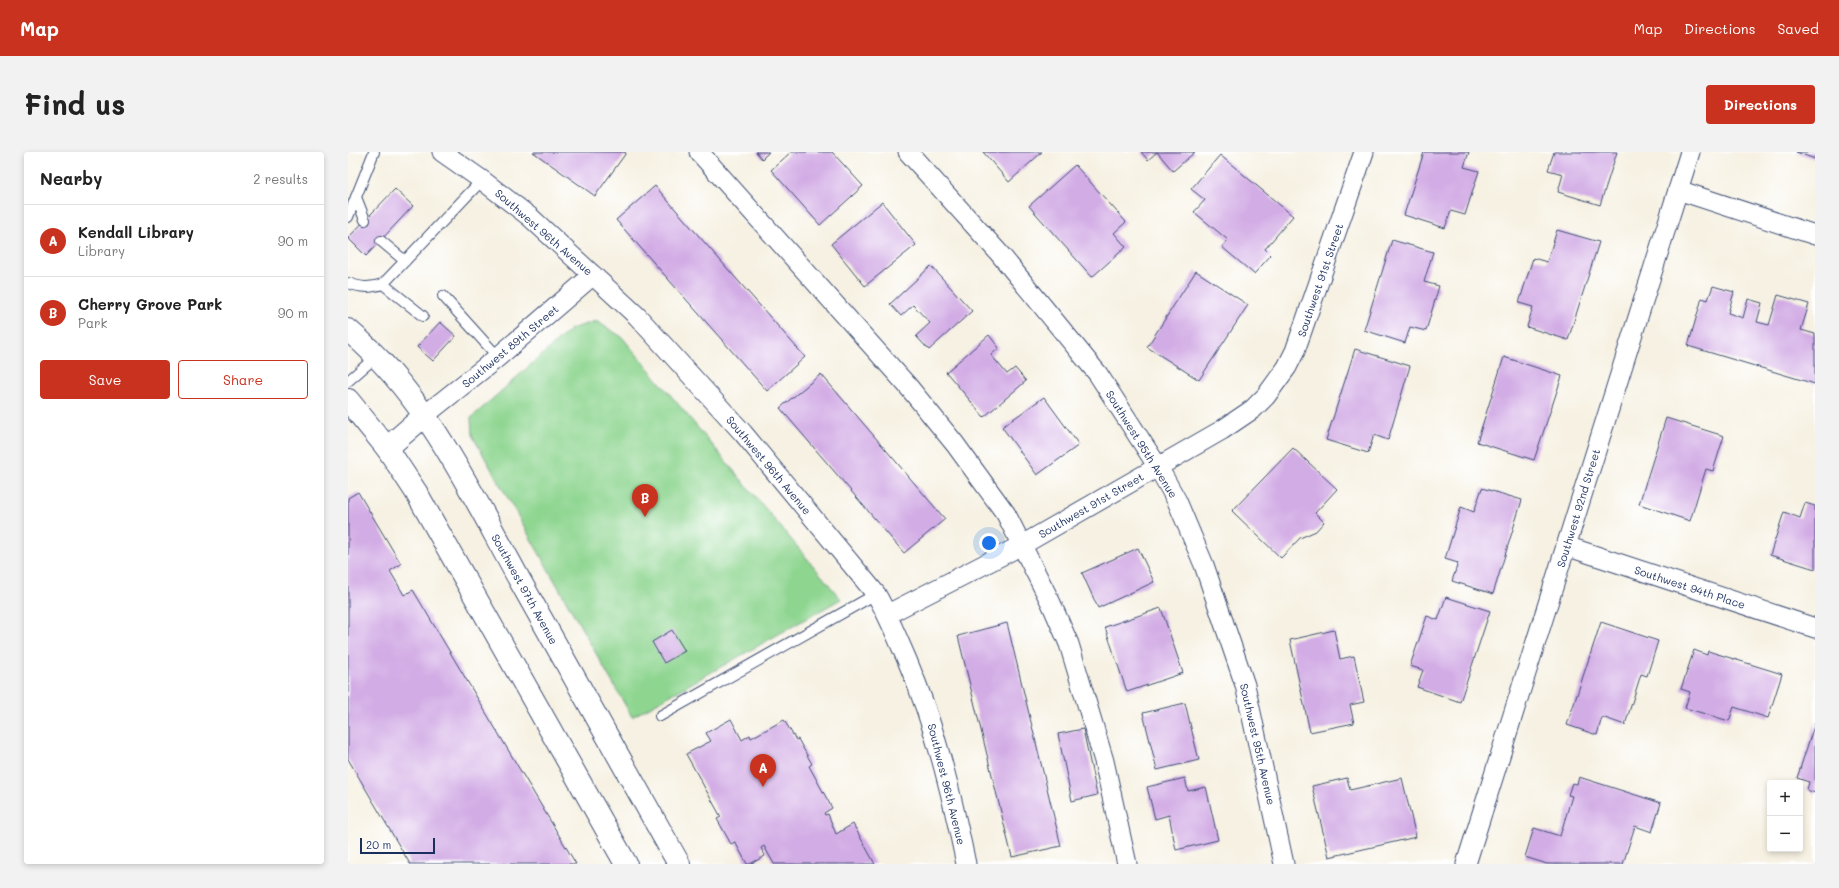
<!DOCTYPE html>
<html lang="en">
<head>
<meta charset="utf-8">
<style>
	body { margin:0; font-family:Mali,sans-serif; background:#f2f2f2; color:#222 }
	.controls { position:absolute; right:12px; bottom:12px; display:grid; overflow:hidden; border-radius:4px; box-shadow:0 2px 6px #0003 }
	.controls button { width:36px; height:36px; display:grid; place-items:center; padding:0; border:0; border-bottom:1px solid #e0e0e0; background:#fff; color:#222; font:20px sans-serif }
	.scale { position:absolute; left:12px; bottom:10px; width:75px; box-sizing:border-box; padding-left:4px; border:2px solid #1b2f5e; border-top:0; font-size:11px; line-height:14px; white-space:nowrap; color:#1b2f5e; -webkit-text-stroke:3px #fff; paint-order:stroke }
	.you { position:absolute; left:641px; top:391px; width:14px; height:14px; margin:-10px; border:3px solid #fff; border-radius:50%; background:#1a73e8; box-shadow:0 0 0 6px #1a73e833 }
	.badge { display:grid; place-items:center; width:26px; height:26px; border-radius:50%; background:#c8321e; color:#fff; font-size:13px; font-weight:700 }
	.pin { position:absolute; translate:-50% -33px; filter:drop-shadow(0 1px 2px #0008) }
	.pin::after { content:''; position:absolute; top:21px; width:14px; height:12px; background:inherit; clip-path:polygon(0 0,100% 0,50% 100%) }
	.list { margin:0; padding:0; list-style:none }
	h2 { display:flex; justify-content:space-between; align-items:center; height:52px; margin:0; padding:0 16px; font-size:17px }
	h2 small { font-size:13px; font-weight:400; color:#767676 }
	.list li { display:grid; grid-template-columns:26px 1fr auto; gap:12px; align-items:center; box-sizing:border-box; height:72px; padding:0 16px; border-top:1px solid #e0e0e0 }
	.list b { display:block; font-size:15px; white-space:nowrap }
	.list p { margin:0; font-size:13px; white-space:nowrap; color:#767676 }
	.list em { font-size:13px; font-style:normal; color:#767676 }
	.actions { display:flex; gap:8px; padding:12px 16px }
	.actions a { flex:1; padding:9px 0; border:1px solid #c8321e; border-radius:4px; text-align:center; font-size:14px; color:#c8321e }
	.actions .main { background:#c8321e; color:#fff }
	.map { position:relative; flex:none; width:1467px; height:712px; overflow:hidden; border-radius:4px }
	header { display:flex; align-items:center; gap:24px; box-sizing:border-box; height:56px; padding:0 20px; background:#c8321e; color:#fff }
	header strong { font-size:19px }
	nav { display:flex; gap:22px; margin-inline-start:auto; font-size:14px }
	.intro { display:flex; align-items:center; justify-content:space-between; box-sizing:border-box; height:96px; padding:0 24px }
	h1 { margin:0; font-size:28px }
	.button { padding:10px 18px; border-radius:4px; background:#c8321e; color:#fff; font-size:14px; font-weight:700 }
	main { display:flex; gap:24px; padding:0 24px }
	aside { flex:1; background:#fff; border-radius:4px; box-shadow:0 2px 6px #0003 }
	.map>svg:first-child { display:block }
	.green { fill:#8ed590; stroke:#548277 }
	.building { fill:#d2ace5 }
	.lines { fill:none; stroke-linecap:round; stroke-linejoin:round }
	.service-casing { stroke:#3c4c72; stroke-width:12 }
	.minor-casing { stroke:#3c4c72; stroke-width:21 }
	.tertiary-casing { stroke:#3c4c72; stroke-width:24 }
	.service { stroke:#fff; stroke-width:10 }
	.minor { stroke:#fff; stroke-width:19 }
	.tertiary { stroke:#fff; stroke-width:22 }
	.labels { text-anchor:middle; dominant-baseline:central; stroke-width:3.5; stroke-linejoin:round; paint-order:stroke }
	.street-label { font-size:11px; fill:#1b2f5e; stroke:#fff }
</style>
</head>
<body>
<header>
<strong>Map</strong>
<nav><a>Map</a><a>Directions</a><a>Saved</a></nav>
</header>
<div class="intro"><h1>Find us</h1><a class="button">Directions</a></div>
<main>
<aside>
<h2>Nearby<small>2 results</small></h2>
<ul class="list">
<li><span class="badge">A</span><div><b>Kendall Library</b><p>Library</p></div><em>90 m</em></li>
<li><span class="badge">B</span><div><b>Cherry Grove Park</b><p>Park</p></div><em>90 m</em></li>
</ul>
<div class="actions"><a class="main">Save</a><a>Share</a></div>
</aside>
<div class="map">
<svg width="1467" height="712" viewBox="0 0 1467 712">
	<rect width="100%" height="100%" fill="#fff"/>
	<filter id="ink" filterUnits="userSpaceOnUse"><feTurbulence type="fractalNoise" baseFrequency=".025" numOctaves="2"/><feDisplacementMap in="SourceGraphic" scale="8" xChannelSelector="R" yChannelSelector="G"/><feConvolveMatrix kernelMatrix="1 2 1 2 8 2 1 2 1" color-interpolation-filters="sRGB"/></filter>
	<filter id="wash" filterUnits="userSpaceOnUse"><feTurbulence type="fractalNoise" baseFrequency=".012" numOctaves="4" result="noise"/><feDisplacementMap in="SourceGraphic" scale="16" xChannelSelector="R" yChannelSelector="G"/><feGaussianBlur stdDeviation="0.9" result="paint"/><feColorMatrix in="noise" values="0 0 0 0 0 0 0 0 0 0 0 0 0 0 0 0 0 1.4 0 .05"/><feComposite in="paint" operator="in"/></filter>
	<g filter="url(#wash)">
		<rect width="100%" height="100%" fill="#f6f1e2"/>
		<!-- green -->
		<polygon class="green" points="248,169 274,185 493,447 284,565 124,283 123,266 223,177"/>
		<g id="blocks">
			<!-- building -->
			<g class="building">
				<polygon points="185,0 276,0 278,1 247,44"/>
				<polygon points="408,0 421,0 414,7"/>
				<polygon points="443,0 484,0 515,34 472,73 423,18"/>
				<polygon points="635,0 694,0 661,30"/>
				<polygon points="793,0 847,0 825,19 809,0 800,8"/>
				<polygon points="1076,0 1121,0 1116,15 1131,19 1117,63 1103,59 1097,76 1056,63"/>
				<polygon points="1206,0 1269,0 1252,53 1210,40 1215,22 1200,18"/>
				<polygon points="1448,0 1467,0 1467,7"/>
				<polygon points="872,3 945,64 917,97 923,103 906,122 874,95 880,88 846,60 857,48 843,37"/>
				<polygon points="727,13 778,70 766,81 778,95 744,125 681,54"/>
				<polygon points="307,34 457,205 419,239 268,68"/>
				<polygon points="47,37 65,54 18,104 0,86"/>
				<polygon points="534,50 568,93 517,134 483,92"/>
				<polygon points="1209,78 1251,90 1220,188 1179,175 1185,155 1171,151 1185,106 1199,110"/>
				<polygon points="1044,88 1085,100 1076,130 1091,134 1078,179 1062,175 1057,191 1016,178"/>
				<polygon points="583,114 624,159 581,198 568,184 582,171 565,153 553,164 542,152"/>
				<polygon points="848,119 900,153 851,228 799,195"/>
				<polygon points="1365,134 1386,140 1380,161 1395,166 1400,147 1414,151 1409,170 1421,173 1430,143 1461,152 1453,178 1467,182 1467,232 1340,194 1354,146 1360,148"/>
				<polygon points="92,170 108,184 85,209 69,195"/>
				<polygon points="641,183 651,196 643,203 659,222 667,216 678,229 636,265 598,220"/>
				<polygon points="1007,197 1062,214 1040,288 1026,283 1020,301 978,288"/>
				<polygon points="1156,205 1214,224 1186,308 1129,290"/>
				<polygon points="473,222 597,367 556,401 432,256"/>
				<polygon points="696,245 731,293 689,323 654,275"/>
				<polygon points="1318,266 1376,284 1365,319 1358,317 1342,369 1291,352"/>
				<polygon points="945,296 989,337 967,361 976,370 968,379 952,386 933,406 884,359"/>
				<polygon points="1134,336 1174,348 1145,442 1104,429 1110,411 1097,407 1113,355 1126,360"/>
				<polygon points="10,340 53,412 42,419 56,443 65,438 228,712 62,712 0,607 0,346"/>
				<polygon points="1457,351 1467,354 1467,417 1422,403 1436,360 1452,366"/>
				<polygon points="790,396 806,430 750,456 734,421"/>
				<polygon points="1098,445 1142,459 1112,550 1069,535 1075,518 1062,514 1079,464 1090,468"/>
				<polygon points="813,456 835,521 779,540 757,475"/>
				<polygon points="1253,470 1310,489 1299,524 1293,522 1277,573 1254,565 1249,583 1219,573"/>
				<polygon points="659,471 713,694 664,705 610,484"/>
				<polygon points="324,478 337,499 316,511 304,490"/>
				<polygon points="986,478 992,507 1006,504 1016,550 1002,553 1006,571 962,580 942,488"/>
				<polygon points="1346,498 1359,503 1360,499 1434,522 1420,566 1386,555 1381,569 1337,556 1342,540 1333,537"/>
				<polygon points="837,551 851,608 809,618 795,561"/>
				<polygon points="383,567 394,588 402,583 403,586 436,568 448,588 450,587 464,612 461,614 484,656 476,661 477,663 480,662 488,682 505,672 527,712 426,712 416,694 413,696 417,704 402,712 399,712 387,690 383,692 369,667 373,665 338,602 363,589 358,581"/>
				<polygon points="1467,571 1467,641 1459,638 1461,630 1449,626"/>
				<polygon points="735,577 749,643 724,649 710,582"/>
				<polygon points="1231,625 1313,651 1304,680 1287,674 1275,712 1199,712 1177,705 1186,676 1212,684 1224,644 1220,643 1224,631 1229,632"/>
				<polygon points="837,626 840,639 858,635 870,688 828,698 821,663 807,667 799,635"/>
				<polygon points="999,626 1002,638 1054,626 1068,685 981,705 964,634"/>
			</g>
		</g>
	</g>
	<g filter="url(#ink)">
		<use href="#blocks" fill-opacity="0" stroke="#3c4c72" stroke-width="1"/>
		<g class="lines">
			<defs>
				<g id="service">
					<polyline points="0,65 8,45"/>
					<polyline points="17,68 8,45 26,0"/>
					<polyline points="33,89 57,109"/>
					<path d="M0,131C13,136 22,136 35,132L134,28"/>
					<polyline points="35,132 75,164"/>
					<polyline points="95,144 150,205"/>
					<polyline points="0,229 29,204"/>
					<polyline points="312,564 528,442"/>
				</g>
				<g id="minor">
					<path d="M94,0L134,28L182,65L289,164L395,281L528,442C540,463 549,485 559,508C588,576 603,640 618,712"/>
					<polyline points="351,0 559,233 607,292 658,362 703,451 721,492 756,609 779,712"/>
					<polyline points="560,0 651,101 750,222 810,315 829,349 856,413 897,533 936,712"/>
					<polyline points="1330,38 1467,83"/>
					<polyline points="77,263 150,205 245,123"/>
					<polyline points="1218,394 1467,476"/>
					<polyline points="540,462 674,393 874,278 905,257 918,244 939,215 947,199 1016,0"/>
					<polyline points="1118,712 1342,0"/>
				</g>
				<g id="tertiary">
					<path d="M0,178C78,243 123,340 171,427C225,522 278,617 331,712"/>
					<polyline points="0,248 39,296 68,340 278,712"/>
					<polyline points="39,296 77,263"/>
				</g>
			</defs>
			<!-- service casing -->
			<use href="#service" class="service-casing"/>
			<!-- minor casing -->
			<use href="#minor" class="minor-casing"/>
			<!-- tertiary casing -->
			<use href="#tertiary" class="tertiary-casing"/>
			<!-- service -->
			<use href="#service" class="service"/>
			<!-- minor -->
			<use href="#minor" class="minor"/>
			<!-- tertiary -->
			<use href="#tertiary" class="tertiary"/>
		</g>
	</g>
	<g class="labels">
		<!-- street labels -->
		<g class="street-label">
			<text transform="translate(196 80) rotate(41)">Southwest 96th Avenue</text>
			<text transform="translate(972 128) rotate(-71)">Southwest 91st Street</text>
			<text transform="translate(162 194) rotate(-40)">Southwest 89th Street</text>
			<text transform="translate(794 292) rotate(58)">Southwest 95th Avenue</text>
			<text transform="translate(421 313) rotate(50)">Southwest 96th Avenue</text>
			<text transform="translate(743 353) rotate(-30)">Southwest 91st Street</text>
			<text transform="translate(1230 356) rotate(-73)">Southwest 92nd Street</text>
			<text transform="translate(1342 435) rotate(18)">Southwest 94th Place</text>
			<text transform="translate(177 437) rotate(61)">Southwest 97th Avenue</text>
			<text transform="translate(910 592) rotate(77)">Southwest 95th Avenue</text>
			<text transform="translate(599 632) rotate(76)">Southwest 96th Avenue</text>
		</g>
	</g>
</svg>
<div class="controls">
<button>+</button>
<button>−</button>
</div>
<div class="scale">20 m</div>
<div class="you"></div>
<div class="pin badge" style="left:415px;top:635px">A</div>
<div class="pin badge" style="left:297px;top:365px">B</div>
</div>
</main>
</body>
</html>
